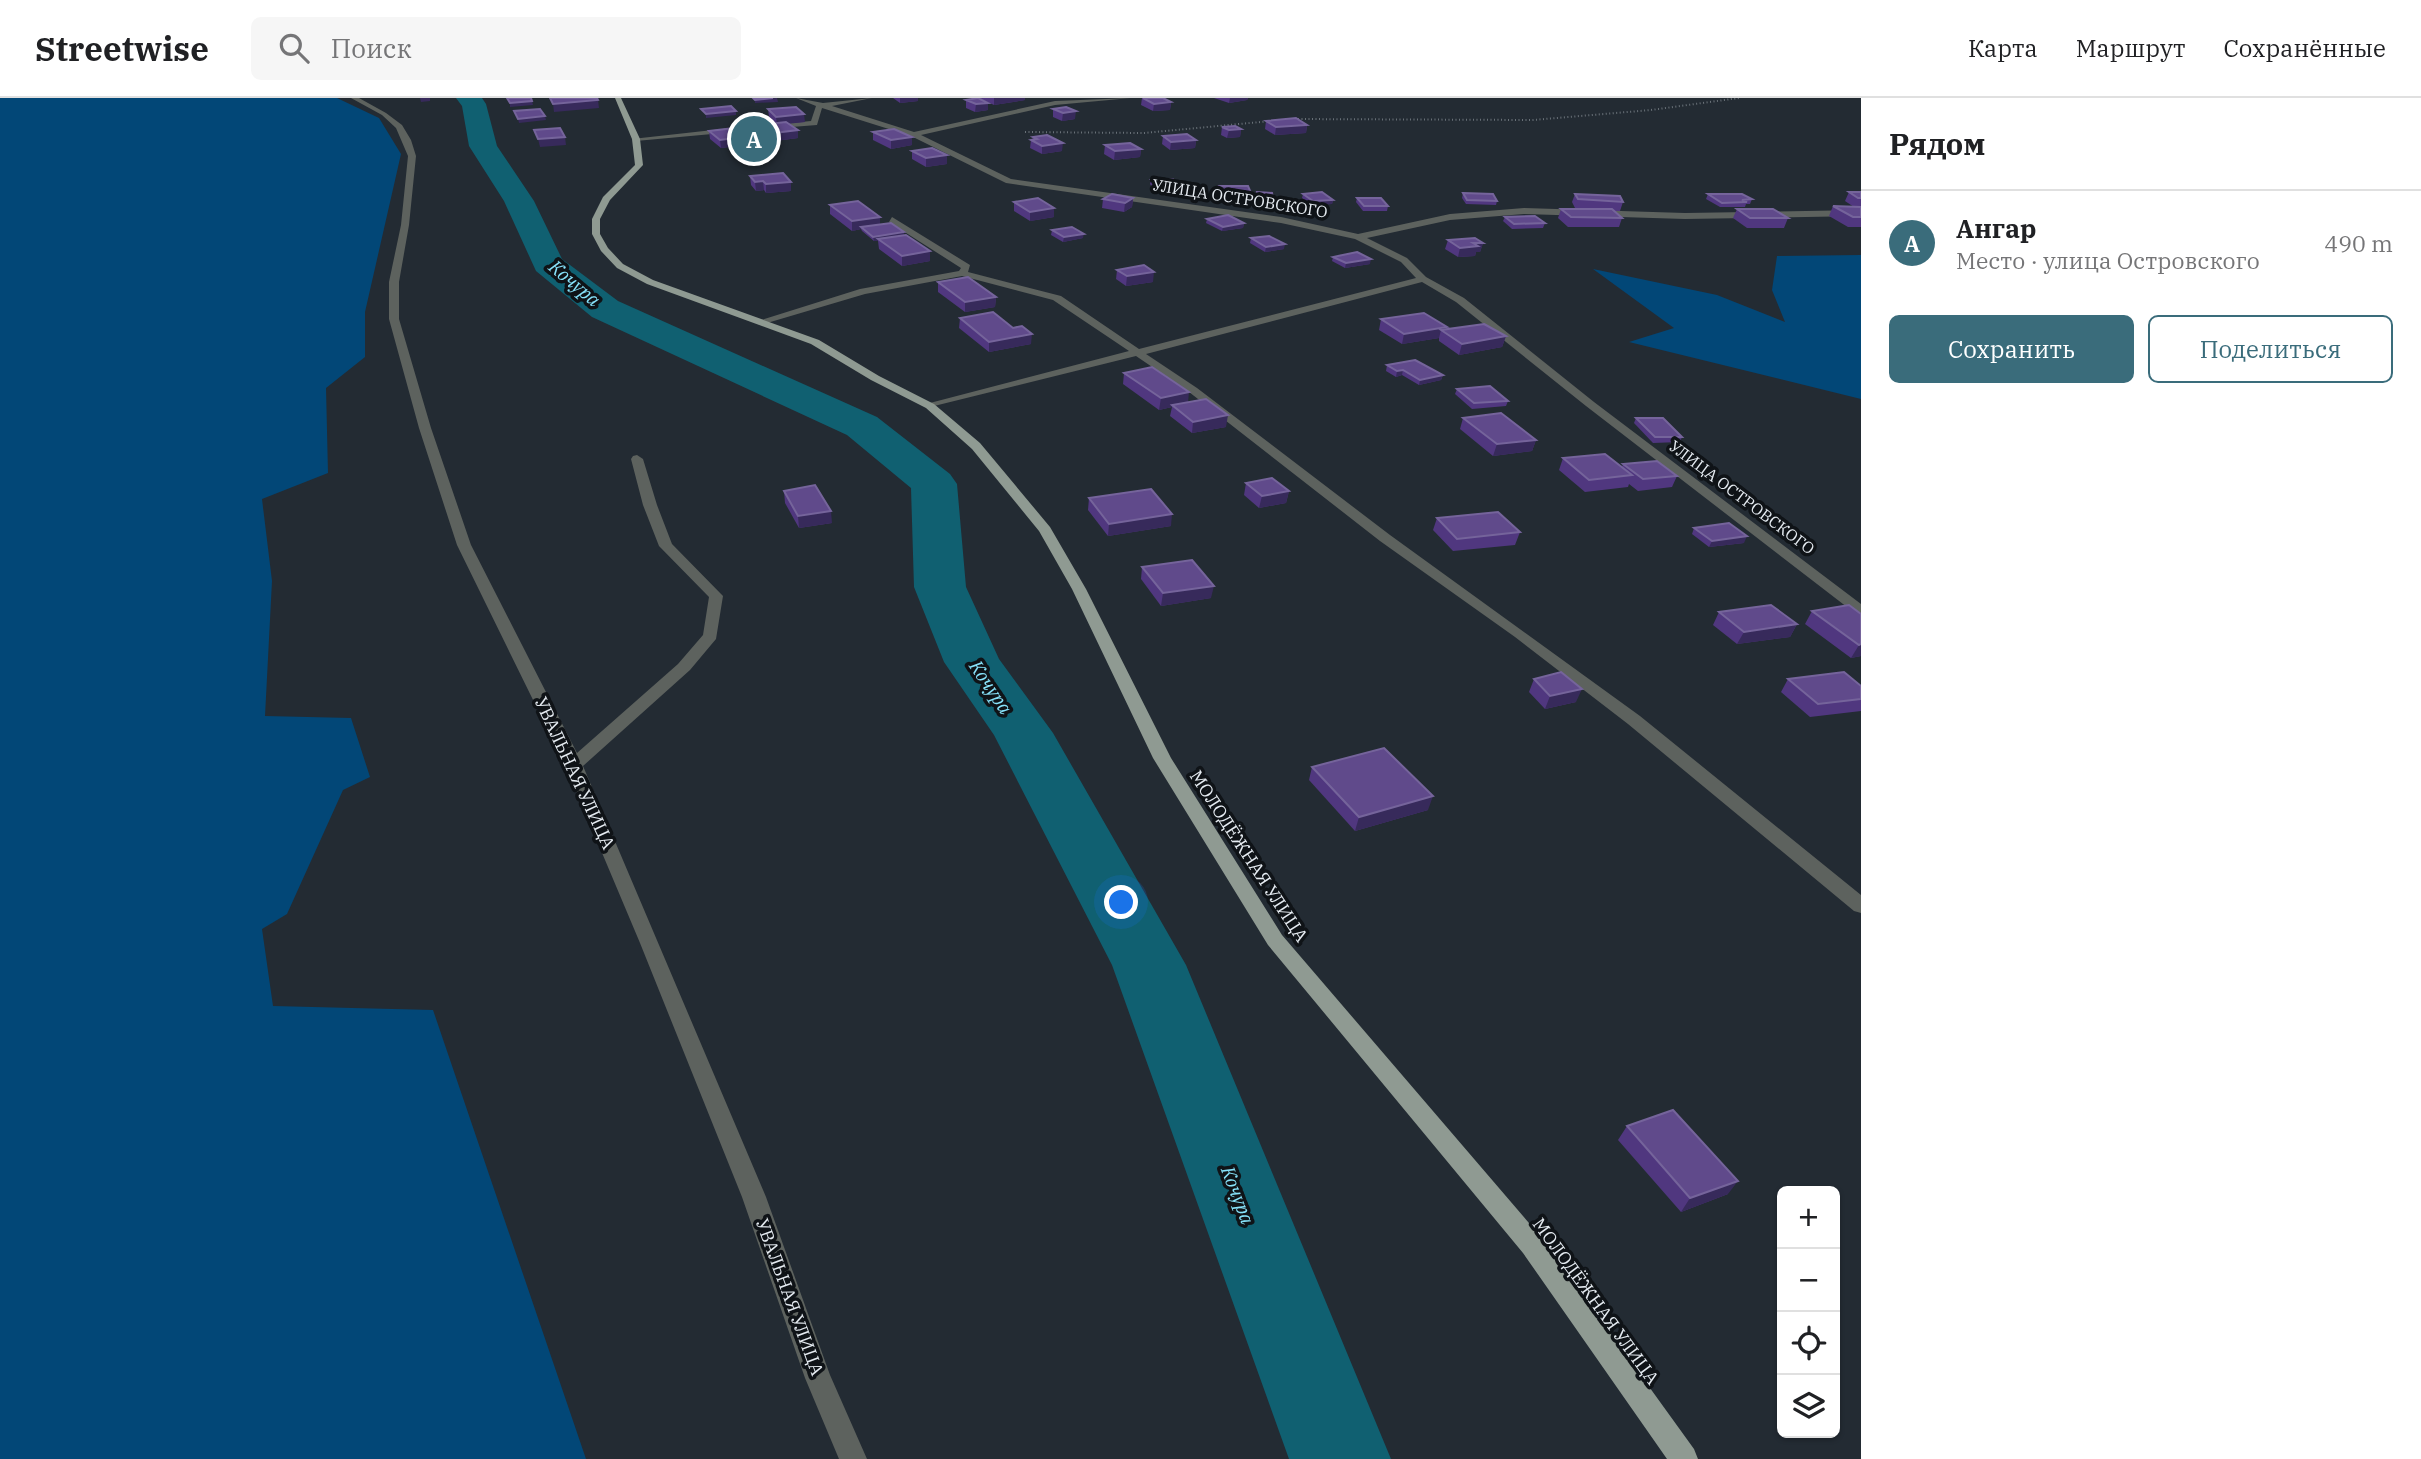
<!DOCTYPE html>
<html lang="ru">
<head>
<meta charset="utf-8">
<style>
	body { margin:0; font-family:"IBM Plex Serif",serif; background:#f6f6f6; color:#202124 }
	.controls { position:absolute; right:21px; bottom:21px; display:grid; overflow:hidden; border-radius:10px; box-shadow:0 2px 5px #0004 }
	.controls button { width:63px; height:63px; display:grid; place-items:center; padding:0; border:0; border-bottom:2px solid #e0e0e0; background:#fff; color:#202124; font:35px sans-serif }
	.you { position:absolute; left:1122px; top:805px; width:24px; height:24px; margin:-18px; border:5px solid #fff; border-radius:50%; background:#1a73e8; box-shadow:0 0 0 10px #1a73e833 }
	.badge { display:grid; place-items:center; width:46px; height:46px; border-radius:50%; background:#3a6c7b; color:#fff; font-size:23px; font-weight:700 }
	.pin { position:absolute; translate:-50% -50%; border:4px solid #fff; box-shadow:0 2px 7px #0006 }
	.list { margin:0; padding:0; list-style:none }
	h2 { display:flex; justify-content:space-between; align-items:center; height:91px; margin:0; padding:0 28px; font-size:30px }
	h2 small { font-size:23px; font-weight:400; color:#757577 }
	.list li { display:grid; grid-template-columns:46px 1fr auto; gap:21px; align-items:center; box-sizing:border-box; height:105px; padding:0 28px; border-top:2px solid #e0e0e0 }
	.list b { display:block; font-size:26px; white-space:nowrap }
	.list p { margin:0; font-size:23px; white-space:nowrap; color:#757577 }
	.list em { font-size:23px; font-style:normal; color:#757577 }
	.actions { display:flex; gap:14px; padding:21px 28px }
	.actions a { flex:1; padding:16px 0; border:2px solid #3a6c7b; border-radius:10px; text-align:center; font-size:24px; color:#3a6c7b }
	.actions .main { background:#3a6c7b; color:#fff }
	.icon { flex:none; width:38px; height:38px; fill:none; stroke:currentColor; stroke-width:2; stroke-linecap:round; stroke-linejoin:round }
	.map { position:relative; flex:none; width:1861px; height:1361px; overflow:hidden }
	header { display:flex; align-items:center; gap:42px; box-sizing:border-box; height:98px; padding:0 35px; background:#fff; border-bottom:2px solid #e0e0e0 }
	header strong { font-size:33px }
	nav { display:flex; gap:38px; margin-inline-start:auto; font-size:24px }
	.search { width:490px; height:63px; background:#f6f6f6; display:flex; align-items:center; gap:18px; box-sizing:border-box; padding:0 24px; border-radius:10px; color:#757577; font-size:26px }
	main { display:flex }
	aside { flex:1; background:#fff }
	.map>svg:first-child { display:block }
	.green { fill:#024777 }
	.lines { fill:none; stroke-linecap:round; stroke-linejoin:round }
	.river { fill:#106071; fill-rule:evenodd }
	.path { stroke:#697178; stroke-width:2; stroke-dasharray:1 2.5; stroke-linecap:butt }
	.minor { fill:#5d625e; fill-rule:evenodd }
	.major { fill:#8f9a92; fill-rule:evenodd }
	.wall { fill:#50377f }
	.shaded-wall { fill:#372a5b }
	.building { fill:#604a8b; stroke:#75649b; stroke-width:2 }
	.labels { text-anchor:middle; dominant-baseline:central; stroke-width:7; stroke-linejoin:round; paint-order:stroke }
	.far-street-label { font-size:16px; fill:#e6ecf2; stroke:#0f1317 }
	.street-label { font-size:18px; fill:#e6ecf2; stroke:#0f1317 }
	.water-label { font-size:19px; font-style:italic; fill:#87e3fb; stroke:#0f1317 }
</style>
</head>
<body>
<header>
<strong>Streetwise</strong>
<div class="search"><svg class="icon" aria-label="search" viewBox="0 0 24 24"><circle cx="10" cy="10" r="6"/><path d="M15 15l6 6"/></svg>Поиск</div>
<nav><a>Карта</a><a>Маршрут</a><a>Сохранённые</a></nav>
</header>
<main>
<div class="map">
<svg width="1861" height="1361" viewBox="0 0 1861 1361">
	<rect width="100%" height="100%" fill="#232b33"/>
	<!-- green -->
	<g class="green">
		<polygon points="0,0 337,0 379,20 401,56 365,214 365,259 326,290 328,375 262,401 272,483 265,618 351,620 370,679 343,692 287,816 262,831 273,908 433,912 586,1361 0,1361"/>
		<polygon points="1861,157 1861,301 1629,244 1674,230 1593,171 1717,197 1785,224 1772,192 1777,158"/>
	</g>
	<g class="lines">
		<!-- river -->
		<polygon class="river" points="456,0 482,0 486,6 497,48 534,103 562,161 618,203 877,319 950,376 957,386 966,489 999,561 1053,635 1186,867 1391,1361 1289,1361 1112,867 994,637 944,564 914,489 911,390 847,337 592,219 536,173 504,103 469,48 462,8"/>
		<!-- path -->
		<g class="path">
			<polyline points="1291,21 1533,22 1651,12 1739,0"/>
			<polyline points="1025,34 1144,35 1271,23"/>
		</g>
		<!-- minor -->
		<g class="minor">
			<polygon points="351,0 359,0 386,15 402,27 411,42 416,58 409,127 399,184 399,221 431,330 471,447 577,655 678,566 703,537 709,499 659,448 643,407 631,361 633,358 637,357 643,361 657,407 672,446 723,498 716,541 690,572 583,668 766,1099 830,1277 867,1361 839,1361 805,1280 742,1099 640,845 565,667 457,447 419,330 389,221 389,184 401,127 408,58 396,30 382,17"/>
			<polygon points="796,0 823,5 872,0 832,8 914,34 1055,3 1131,0 1055,7 921,37 1011,81 1281,119 1358,136 1450,116 1524,110 1685,115 1861,112 1861,118 1685,121 1524,116 1450,122 1367,140 1407,160 1426,179 1464,200 1594,304 1861,506 1861,517 1856,516 1586,308 1456,204 1422,184 1146,256 1197,290 1390,437 1640,618 1861,797 1861,815 1854,813 1628,626 1515,539 1380,443 1189,294 1136,258 926,310 926,306 1129,253 1053,202 962,178 865,196 760,227 755,224 860,191 959,173 961,170 889,124 892,119 970,167 968,174 1061,198 1139,251 1416,180 1401,164 1355,141 1281,125 1006,85 911,38 822,10 817,27 766,31 769,27 811,23 816,8"/>
			<polygon points="731,30 734,34 636,43 632,41"/>
		</g>
		<!-- major -->
		<polygon class="major" points="615,0 621,0 640,41 643,67 610,102 600,121 600,136 608,150 623,166 653,182 819,242 879,278 934,306 980,345 1050,429 1086,491 1171,660 1282,837 1541,1139 1694,1351 1698,1361 1667,1361 1523,1155 1268,847 1153,660 1072,491 1039,433 972,351 926,310 871,282 811,246 647,186 617,170 601,153 592,136 592,121 603,99 635,67 632,41"/>
	</g>
	<!-- wall -->
	<g class="wall">
		<polygon points="893,0 918,0 918,3 900,5"/>
		<polygon points="981,0 1025,0 1025,2 994,7 981,1"/>
		<polygon points="1142,0 1171,4 1170,12 1153,13 1141,7"/>
		<polygon points="1214,0 1248,0 1247,2 1229,5"/>
		<polygon points="966,2 988,5 988,12 975,14 966,10"/>
		<polygon points="768,11 805,24 788,25 798,32 798,40 721,50 710,41 709,33 775,25 769,19"/>
		<polygon points="1053,11 1075,21 1062,23 1053,19"/>
		<polygon points="1266,23 1307,27 1306,35 1275,37 1265,31"/>
		<polygon points="1222,29 1241,31 1240,39 1227,40 1221,37"/>
		<polygon points="873,34 912,47 891,51 873,42"/>
		<polygon points="1163,38 1196,42 1195,50 1170,52 1162,46"/>
		<polygon points="1033,39 1062,53 1042,56 1030,50 1031,42 1032,42"/>
		<polygon points="1105,47 1141,51 1140,59 1114,62 1104,56"/>
		<polygon points="912,53 947,66 926,69 912,61"/>
		<polygon points="750,78 791,93 766,95 764,92 756,93 751,87"/>
		<polygon points="1151,82 1179,89 1179,94 1156,94 1150,86"/>
		<polygon points="1219,88 1251,95 1250,104 1221,103 1218,97"/>
		<polygon points="1257,94 1273,100 1272,109 1257,108 1256,103"/>
		<polygon points="1849,94 1861,94 1861,129 1848,129 1829,118 1833,108 1854,109 1845,103"/>
		<polygon points="1463,95 1497,103 1496,107 1466,106 1462,100"/>
		<polygon points="1303,96 1333,102 1332,106 1312,107 1302,100"/>
		<polygon points="1575,96 1623,104 1620,113 1614,113 1622,120 1619,129 1568,129 1558,120 1561,111 1586,111 1575,110 1572,104"/>
		<polygon points="1708,96 1752,101 1750,106 1746,106 1745,109 1720,109 1706,101"/>
		<polygon points="1133,100 1132,109 1124,114 1102,110 1103,101"/>
		<polygon points="1357,100 1388,108 1387,113 1363,113 1356,104"/>
		<polygon points="1014,104 1054,119 1030,123 1014,113"/>
		<polygon points="830,107 880,126 904,137 930,163 902,168 879,151 878,143 874,143 862,133 861,131 852,133 830,116"/>
		<polygon points="1737,111 1788,120 1784,130 1747,130 1733,120"/>
		<polygon points="1505,119 1545,125 1543,130 1512,131 1503,123"/>
		<polygon points="1207,121 1244,125 1243,130 1222,133 1206,125"/>
		<polygon points="1052,132 1083,140 1063,144 1051,137"/>
		<polygon points="1251,140 1284,151 1265,154 1250,145"/>
		<polygon points="1448,142 1483,145 1480,154 1476,154 1475,158 1458,159 1445,151"/>
		<polygon points="1333,159 1370,166 1345,170 1332,163"/>
		<polygon points="1117,172 1153,184 1126,188 1116,181"/>
		<polygon points="938,184 996,199 995,209 965,214 938,194"/>
		<polygon points="960,220 1031,246 989,254 959,230"/>
		<polygon points="1381,221 1447,229 1447,231 1506,238 1502,249 1459,257 1439,243 1439,240 1402,246 1379,232"/>
		<polygon points="1387,267 1443,277 1441,282 1419,287 1402,277 1396,279 1386,273"/>
		<polygon points="1124,275 1188,304 1226,329 1192,335 1170,318 1172,309 1159,312 1123,286"/>
		<polygon points="1457,291 1508,303 1506,308 1472,311 1455,296"/>
		<polygon points="1463,320 1536,342 1532,353 1493,358 1460,331"/>
		<polygon points="1636,320 1682,339 1680,344 1653,345 1634,325"/>
		<polygon points="1563,360 1622,369 1623,366 1677,378 1672,389 1638,393 1629,386 1628,389 1585,394 1559,372"/>
		<polygon points="1246,385 1289,393 1286,405 1259,410 1244,397"/>
		<polygon points="784,393 832,425 799,430 785,405"/>
		<polygon points="1089,400 1171,428 1108,438 1088,412"/>
		<polygon points="1437,420 1520,434 1515,447 1453,453 1433,432"/>
		<polygon points="1694,430 1744,445 1709,449 1692,436"/>
		<polygon points="1142,469 1211,500 1161,508 1141,481"/>
		<polygon points="1812,513 1861,516 1861,558 1851,560 1805,526"/>
		<polygon points="1719,514 1797,526 1790,539 1737,546 1713,527"/>
		<polygon points="1534,581 1576,604 1545,611 1529,594"/>
		<polygon points="1788,581 1861,588 1861,613 1810,619 1781,594"/>
		<polygon points="1312,669 1428,712 1355,733 1309,682"/>
		<polygon points="1627,1028 1728,1096 1681,1114 1618,1042"/>
	</g>
	<!-- shaded-wall -->
	<g class="shaded-wall">
		<polygon points="420,0 430,0 430,3 421,4"/>
		<polygon points="777,0 778,4 755,5 755,2"/>
		<polygon points="900,0 918,0 918,3 900,5"/>
		<polygon points="994,0 1025,0 1025,2 994,7"/>
		<polygon points="1230,0 1248,0 1247,2 1229,5"/>
		<polygon points="598,2 599,10 554,14 553,6"/>
		<polygon points="532,3 533,7 510,9 510,5"/>
		<polygon points="1171,4 1170,12 1153,13 1154,6"/>
		<polygon points="988,5 988,12 975,14 976,6"/>
		<polygon points="736,13 736,17 706,20 706,16"/>
		<polygon points="1076,13 1075,21 1062,23 1063,15"/>
		<polygon points="804,16 805,24 777,27 776,19"/>
		<polygon points="545,18 546,22 519,25 518,21"/>
		<polygon points="1307,27 1306,35 1275,37 1276,29"/>
		<polygon points="1241,31 1240,39 1227,40 1229,32"/>
		<polygon points="798,32 798,40 721,50 720,42"/>
		<polygon points="565,39 566,47 540,49 538,41"/>
		<polygon points="912,39 912,47 891,51 891,42"/>
		<polygon points="1196,42 1195,50 1170,52 1171,44"/>
		<polygon points="1063,45 1062,53 1042,56 1042,48"/>
		<polygon points="1141,51 1140,59 1114,62 1115,53"/>
		<polygon points="947,57 947,66 926,69 926,60"/>
		<polygon points="763,83 764,92 756,93 755,84"/>
		<polygon points="791,84 791,93 766,95 766,86"/>
		<polygon points="1133,100 1132,109 1124,114 1125,105"/>
		<polygon points="1333,102 1332,106 1312,107 1313,103"/>
		<polygon points="1054,110 1054,119 1030,123 1030,114"/>
		<polygon points="880,119 880,128 861,129 861,131 852,133 852,123"/>
		<polygon points="1244,125 1243,130 1222,133 1223,129"/>
		<polygon points="904,134 904,139 878,141 878,143 874,143 873,139"/>
		<polygon points="1084,136 1083,140 1063,144 1064,139"/>
		<polygon points="1473,145 1483,145 1480,154 1476,154 1475,158 1458,159 1460,150"/>
		<polygon points="1285,146 1284,151 1265,154 1266,149"/>
		<polygon points="930,153 930,163 902,168 902,158"/>
		<polygon points="1371,161 1370,166 1345,170 1346,165"/>
		<polygon points="1154,174 1153,184 1126,188 1127,178"/>
		<polygon points="996,199 995,209 965,214 965,204"/>
		<polygon points="1447,229 1446,235 1441,232 1439,240 1402,246 1404,236"/>
		<polygon points="1032,236 1031,246 989,254 989,244"/>
		<polygon points="1506,238 1502,249 1459,257 1462,246"/>
		<polygon points="1403,272 1402,277 1396,279 1397,273"/>
		<polygon points="1443,277 1441,282 1419,287 1420,282"/>
		<polygon points="1189,294 1188,305 1172,307 1172,309 1159,312 1161,300"/>
		<polygon points="1228,317 1226,329 1192,335 1193,324"/>
		<polygon points="1536,342 1532,353 1493,358 1497,346"/>
		<polygon points="1289,393 1286,405 1259,410 1262,398"/>
		<polygon points="831,413 832,425 799,430 798,418"/>
		<polygon points="1172,416 1171,428 1108,438 1109,426"/>
		<polygon points="1747,438 1744,445 1709,449 1712,443"/>
		<polygon points="1214,488 1211,500 1161,508 1163,495"/>
		<polygon points="1797,526 1790,539 1737,546 1744,534"/>
		<polygon points="1861,546 1861,558 1851,560 1859,547"/>
		<polygon points="1582,591 1576,604 1545,611 1550,598"/>
		<polygon points="1433,698 1428,712 1355,733 1359,719"/>
		<polygon points="1738,1083 1728,1096 1681,1114 1690,1100"/>
	</g>
	<!-- building -->
	<g class="building">
		<polygon points="507,0 531,0 532,3 510,5"/>
		<polygon points="550,0 597,0 598,2 553,6"/>
		<polygon points="753,0 773,0 755,2"/>
		<polygon points="978,0 988,5 976,6 966,2"/>
		<polygon points="1143,0 1163,0 1171,4 1154,6"/>
		<polygon points="731,8 736,13 706,16 701,11"/>
		<polygon points="796,9 804,16 776,19 768,11"/>
		<polygon points="1066,9 1076,13 1063,15 1053,11"/>
		<polygon points="540,11 545,18 518,21 514,13"/>
		<polygon points="1296,20 1307,27 1276,29 1266,23"/>
		<polygon points="786,24 798,32 720,42 709,33"/>
		<polygon points="1235,28 1241,31 1229,32 1222,29"/>
		<polygon points="560,30 565,39 538,41 534,32"/>
		<polygon points="894,31 912,39 891,42 873,34"/>
		<polygon points="1187,36 1196,42 1171,44 1163,38"/>
		<polygon points="1047,37 1063,45 1042,48 1031,42 1037,41 1033,39"/>
		<polygon points="1130,45 1141,51 1115,53 1105,47"/>
		<polygon points="932,50 947,57 926,60 912,53"/>
		<polygon points="783,75 791,84 766,86 763,83 755,84 750,78"/>
		<polygon points="1173,81 1179,89 1157,90 1151,82"/>
		<polygon points="1219,88 1248,88 1251,95 1222,94"/>
		<polygon points="1257,94 1272,95 1273,100 1258,99"/>
		<polygon points="1322,94 1333,102 1313,103 1303,96"/>
		<polygon points="1849,94 1861,94 1861,100 1858,100"/>
		<polygon points="1463,95 1493,96 1497,103 1467,102"/>
		<polygon points="1112,96 1133,100 1125,105 1103,101"/>
		<polygon points="1575,96 1620,98 1623,104 1578,101"/>
		<polygon points="1708,96 1742,96 1752,101 1742,102 1747,104 1722,105"/>
		<polygon points="1038,100 1054,110 1030,114 1014,104"/>
		<polygon points="1357,100 1381,100 1388,108 1364,108"/>
		<polygon points="858,103 880,119 852,123 830,107"/>
		<polygon points="1833,108 1861,109 1861,119 1853,119"/>
		<polygon points="1561,111 1612,111 1622,120 1571,119"/>
		<polygon points="1737,111 1773,111 1788,120 1750,120"/>
		<polygon points="1228,117 1244,125 1223,129 1207,121"/>
		<polygon points="1535,118 1545,125 1514,126 1505,119"/>
		<polygon points="891,125 904,134 873,139 861,129"/>
		<polygon points="1072,129 1084,136 1064,139 1052,132"/>
		<polygon points="906,137 930,153 902,158 878,141"/>
		<polygon points="1269,138 1285,146 1266,149 1251,140"/>
		<polygon points="1475,140 1483,145 1473,145 1478,148 1460,150 1448,142"/>
		<polygon points="1357,154 1371,161 1346,165 1333,159"/>
		<polygon points="1144,167 1154,174 1127,178 1117,172"/>
		<polygon points="968,179 996,199 965,204 938,184"/>
		<polygon points="993,214 1013,230 1022,228 1032,236 989,244 960,220"/>
		<polygon points="1424,215 1447,229 1404,236 1381,221"/>
		<polygon points="1484,226 1506,238 1462,246 1441,232"/>
		<polygon points="1415,262 1443,277 1420,282 1403,272 1397,273 1387,267"/>
		<polygon points="1152,269 1189,294 1161,300 1124,275"/>
		<polygon points="1490,288 1508,303 1474,305 1457,291"/>
		<polygon points="1206,301 1228,317 1193,324 1172,307"/>
		<polygon points="1501,315 1536,342 1497,346 1463,320"/>
		<polygon points="1636,320 1663,320 1682,339 1655,339"/>
		<polygon points="1605,356 1632,377 1589,382 1563,360"/>
		<polygon points="1657,363 1677,378 1643,381 1623,366"/>
		<polygon points="1272,380 1289,393 1262,398 1246,385"/>
		<polygon points="815,387 831,413 798,418 784,393"/>
		<polygon points="1151,391 1172,416 1109,426 1089,400"/>
		<polygon points="1498,414 1520,434 1457,441 1437,420"/>
		<polygon points="1729,425 1747,438 1712,443 1694,430"/>
		<polygon points="1192,462 1214,488 1163,495 1142,469"/>
		<polygon points="1771,507 1797,526 1744,534 1719,514"/>
		<polygon points="1849,507 1861,516 1861,546 1859,547 1812,513"/>
		<polygon points="1561,574 1582,591 1550,598 1534,581"/>
		<polygon points="1844,574 1861,588 1861,601 1818,606 1788,581"/>
		<polygon points="1384,650 1433,698 1359,719 1312,669"/>
		<polygon points="1673,1012 1738,1083 1690,1100 1627,1028"/>
	</g>
	<g class="labels">
		<!-- far-street labels -->
		<g class="far-street-label">
			<text transform="translate(1240 100) rotate(9)">УЛИЦА ОСТРОВСКОГО</text>
			<text transform="translate(1742 399) rotate(37)">УЛИЦА ОСТРОВСКОГО</text>
		</g>
		<!-- street labels -->
		<g class="street-label">
			<text transform="translate(575 675) rotate(65)">УВАЛЬНАЯ УЛИЦА</text>
			<text transform="translate(1249 758) rotate(57)">МОЛОДЁЖНАЯ УЛИЦА</text>
			<text transform="translate(790 1199) rotate(70)">УВАЛЬНАЯ УЛИЦА</text>
			<text transform="translate(1596 1203) rotate(54)">МОЛОДЁЖНАЯ УЛИЦА</text>
		</g>
		<!-- water labels -->
		<g class="water-label">
			<text transform="translate(575 185) rotate(40)">Кочура</text>
			<text transform="translate(991 589) rotate(56)">Кочура</text>
			<text transform="translate(1238 1097) rotate(69)">Кочура</text>
		</g>
	</g>
</svg>
<div class="controls">
<button>+</button>
<button>−</button>
<button><svg class="icon" aria-label="locate" viewBox="0 0 24 24"><circle cx="12" cy="12" r="6"/><path d="M12 2v4M12 18v4M2 12h4M18 12h4"/></svg></button>
<button><svg class="icon" aria-label="layers" viewBox="0 0 24 24"><path d="M12 4l9 5-9 5-9-5zM3 14l9 5 9-5"/></svg></button>
</div>
<div class="you"></div>
<div class="pin badge" style="left:754px;top:41px">A</div>
</div>
<aside>
<h2>Рядом<small></small></h2>
<ul class="list">
<li><span class="badge">A</span><div><b>Ангар</b><p>Место · улица Островского</p></div><em>490 m</em></li>
</ul>
<div class="actions"><a class="main">Сохранить</a><a>Поделиться</a></div>
</aside>
</main>
</body>
</html>
